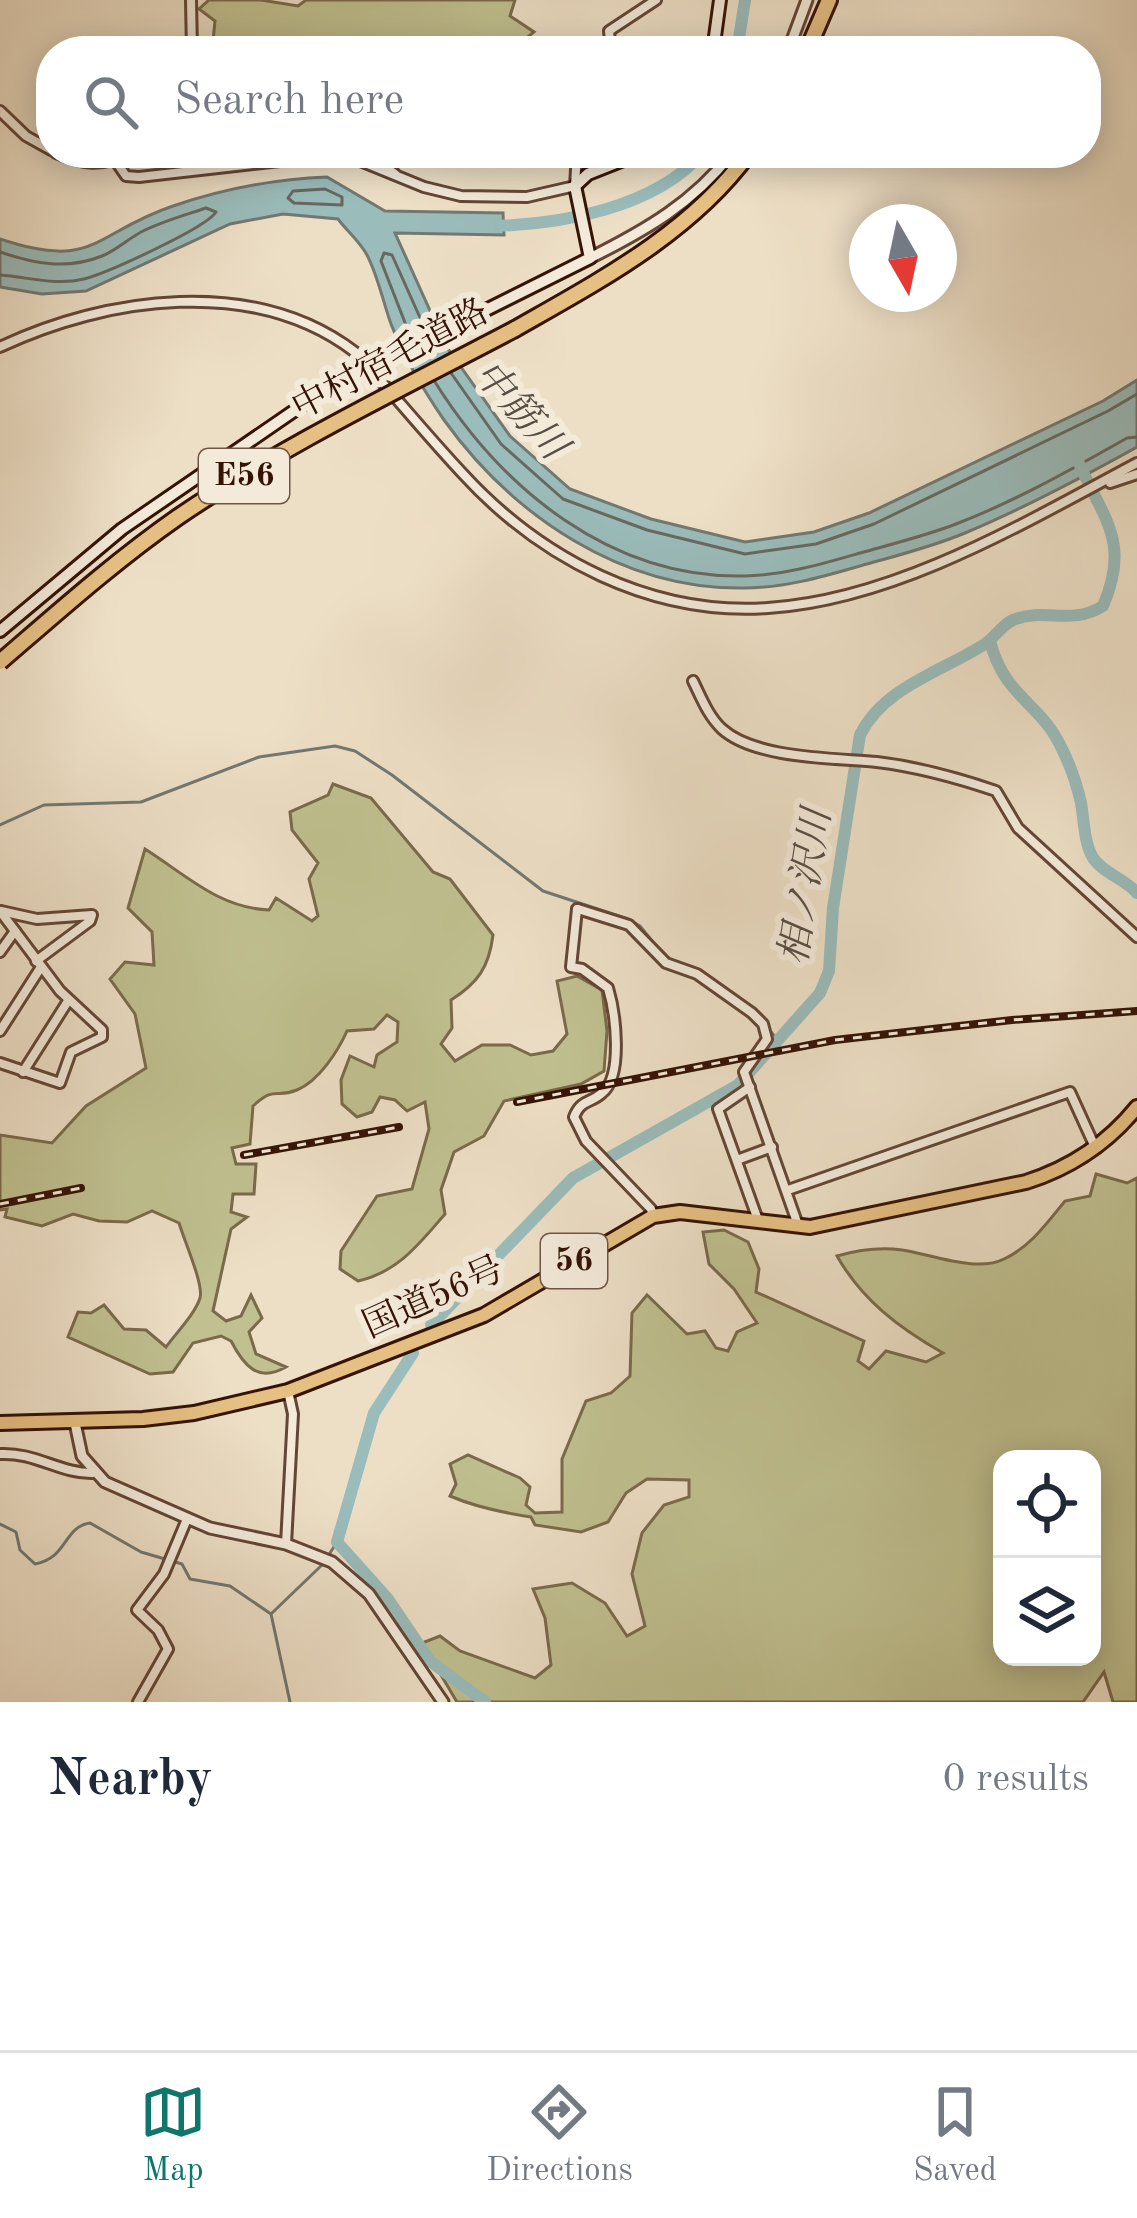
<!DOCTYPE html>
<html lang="en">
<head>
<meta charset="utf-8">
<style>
	body { margin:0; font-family:"Old Standard TT","Noto Serif JP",serif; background:#f6f6f7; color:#1f2937 }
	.controls { position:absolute; right:36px; bottom:36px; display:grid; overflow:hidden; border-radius:24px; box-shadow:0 6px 30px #0003 }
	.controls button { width:108px; height:108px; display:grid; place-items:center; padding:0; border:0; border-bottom:3px solid #e0e1e3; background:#fff; color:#1f2937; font:60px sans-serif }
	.compass { position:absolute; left:849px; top:204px; width:108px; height:108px; border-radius:50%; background:#fff; box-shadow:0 6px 30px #0003; rotate:171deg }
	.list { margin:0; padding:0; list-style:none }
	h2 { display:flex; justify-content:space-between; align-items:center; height:156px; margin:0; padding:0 48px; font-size:51px }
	h2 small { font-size:39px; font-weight:400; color:#747a83 }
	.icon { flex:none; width:66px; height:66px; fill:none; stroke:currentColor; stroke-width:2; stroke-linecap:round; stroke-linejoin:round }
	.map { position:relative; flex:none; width:1137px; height:1702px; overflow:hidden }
	.search { position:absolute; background:#fff; box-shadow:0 6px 30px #0003; left:36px; right:36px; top:36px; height:132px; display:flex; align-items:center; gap:30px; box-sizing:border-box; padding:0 42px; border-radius:48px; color:#747a83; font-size:45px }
	.sheet { height:348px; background:#fff }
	nav { display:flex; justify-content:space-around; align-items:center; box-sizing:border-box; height:168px; border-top:3px solid #e0e1e3; background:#fff; font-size:33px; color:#747a83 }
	nav a { display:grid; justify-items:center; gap:6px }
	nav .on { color:#0f766e }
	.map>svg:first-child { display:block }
	.green { fill:#c0c090; stroke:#7a6a4a; stroke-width:3; fill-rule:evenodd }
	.water { fill:#9abcbb; stroke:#727872; stroke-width:3 }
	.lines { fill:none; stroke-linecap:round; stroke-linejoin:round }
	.shore { stroke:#686860; stroke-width:3 }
	.stream { stroke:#727872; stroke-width:3 }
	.river { stroke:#9abcbb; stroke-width:12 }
	.minor-casing { stroke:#634635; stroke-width:14 }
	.tertiary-casing { stroke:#634635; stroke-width:15 }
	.secondary-casing { stroke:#351305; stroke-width:16 }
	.trunk-casing { stroke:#351305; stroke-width:18 }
	.motorway-casing { stroke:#351305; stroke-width:20 }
	.minor { stroke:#f3eada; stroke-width:8 }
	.tertiary { stroke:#f3eada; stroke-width:9 }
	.secondary { stroke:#f3eada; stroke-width:10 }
	.trunk { stroke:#e6c083; stroke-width:12 }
	.motorway { stroke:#e6c083; stroke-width:14 }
	.rail-casing { stroke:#351305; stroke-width:8 }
	.rail { stroke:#f3eada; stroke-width:3; stroke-dasharray:9; stroke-linecap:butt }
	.motorway-bridge-casing { stroke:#351305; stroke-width:20; stroke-linecap:butt }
	.motorway-bridge { stroke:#e6c083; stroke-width:14 }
	.labels { text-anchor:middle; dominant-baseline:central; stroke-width:12; stroke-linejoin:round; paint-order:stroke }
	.shield { fill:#f3eada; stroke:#6e5445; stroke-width:3 }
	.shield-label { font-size:33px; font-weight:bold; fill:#351305 }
	.street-label { font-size:36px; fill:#351305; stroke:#f3eada }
	.water-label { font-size:39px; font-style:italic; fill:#584e45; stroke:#f3eada }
</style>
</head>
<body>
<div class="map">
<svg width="1137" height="1702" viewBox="0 0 1137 1702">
	<rect width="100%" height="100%" fill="#eddfc6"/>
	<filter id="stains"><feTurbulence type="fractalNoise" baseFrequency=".00167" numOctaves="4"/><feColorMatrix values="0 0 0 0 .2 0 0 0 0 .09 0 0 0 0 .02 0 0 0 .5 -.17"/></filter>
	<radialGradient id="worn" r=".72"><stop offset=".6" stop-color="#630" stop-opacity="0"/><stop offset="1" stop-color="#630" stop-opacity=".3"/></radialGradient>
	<!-- green -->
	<g class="green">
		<polygon points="209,0 261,0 298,6 306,0 515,0 510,16 534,32 511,51 212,51 215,21 199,9"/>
		<path d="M333,784L371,798L433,872L450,879L493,935C489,967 478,983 451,1000L452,1028L441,1044L455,1061L482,1045H510L531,1055L553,1051L567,1034L557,981L577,976L602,990L607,1031L604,1071L581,1084L504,1101L484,1136L454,1152L441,1190L445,1214C419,1244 398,1272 358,1281L340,1269L341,1251L377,1196L412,1189L429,1129L425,1102L407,1111L395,1100L380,1097L372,1112L357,1117L342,1104L341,1080L350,1056L374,1067L377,1055L397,1042L398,1022L387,1015L374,1029L347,1031C338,1051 319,1081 297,1090C275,1099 276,1085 253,1106L250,1144L232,1148L236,1164H256L254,1194H233L231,1212L247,1217L231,1229L213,1311L226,1321L241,1316L251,1295L262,1318L249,1332L256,1354L286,1367C258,1383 244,1366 231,1341L221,1336L193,1343L173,1372L150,1374L68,1337L78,1312L91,1313L104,1305L124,1329L146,1330L166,1347C176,1333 195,1314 200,1298C204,1285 184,1240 179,1223L152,1211L127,1222L99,1221L73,1214L42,1226L5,1217L7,1209L0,1210V1135L52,1143L86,1106L146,1068L135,1014L110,979L125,962L154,965L152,932L128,908L145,849C186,875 219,908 269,910L276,898L312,921L318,916L309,879L318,863L292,830L290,812L328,795Z"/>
		<path d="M1096,1174L1127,1183L1137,1178V1702H1113L1104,1672L1083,1702H457L422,1643L440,1636L460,1651L535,1678L551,1665L545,1618L533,1589L572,1583L605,1603L627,1636L645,1626L632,1574L642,1533L664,1505L689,1497V1480L647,1479L626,1493L608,1522L581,1532L535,1525L531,1517C505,1513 473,1506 450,1496L456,1484L450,1464L468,1455L520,1478L530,1487L526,1505L535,1513L562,1512V1459L586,1401L611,1393L630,1376L632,1313L647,1295L687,1334L705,1331L716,1348L728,1351L737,1332L757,1323L734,1289L709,1264L703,1232L724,1230L748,1242L759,1269L756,1292L864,1341L858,1361L869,1369L886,1351L926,1362L943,1353C899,1328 862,1300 837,1256C858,1250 880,1247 902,1250C931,1254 976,1273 1004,1259C1030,1247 1047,1223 1065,1201L1090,1196ZM1002,1459H1092V1657H1002Z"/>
	</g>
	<!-- water -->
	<path class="water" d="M327,177L385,211L503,213L504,235L395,233L446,346L510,436L570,489L651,519L745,542L814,532L869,513L1103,401L1137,380V447C1081,478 1025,508 965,533C932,547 895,556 860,566C822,577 784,588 744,588C622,590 513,516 444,420C424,391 404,357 391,324C383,302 378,276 367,255C360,242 347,231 338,219L283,214L230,224L86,291L42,294L0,287V239C95,271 93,233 173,206C223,189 274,179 327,177Z"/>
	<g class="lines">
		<!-- shore -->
		<g class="shore">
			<polygon points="325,189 342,197 342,205 294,203 288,198 293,191"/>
			<path d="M0,252C35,264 67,270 102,256C117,250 129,238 143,231C163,221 185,215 206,208L216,212C206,228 107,273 84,279C56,286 28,277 0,275"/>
			<polyline points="411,338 381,261 384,253 392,255 426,331"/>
			<polyline points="451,373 501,444 563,499 647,530 745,554 816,544 874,524 1108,411 1137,394"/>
			<path d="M435,382C502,489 611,579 745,576C785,575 822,564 860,553C892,544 925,536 956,524C1016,501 1072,469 1127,438L1137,437"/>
		</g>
		<!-- stream -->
		<g class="stream">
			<polyline points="0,825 44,805 141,802 259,757 335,746 355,751 392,775 543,891 628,919 640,926 665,957"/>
			<polyline points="696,970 732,994"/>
			<polyline points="750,1007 777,1039"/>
			<path d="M0,1524L16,1532L20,1550L35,1564C68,1558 63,1527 90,1523L141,1552L182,1564L190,1579L230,1586L271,1614L290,1702"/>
			<polyline points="272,1613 323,1564 337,1542"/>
		</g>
		<!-- river -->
		<g class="river">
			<polyline points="737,51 745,0"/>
			<path d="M490,226C559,225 655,208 702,153"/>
			<path d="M990,641C1005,699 1040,701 1062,749C1070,765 1077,785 1081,803C1084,820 1084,843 1093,858C1104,874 1124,878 1137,893"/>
			<path d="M431,1325L573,1178L738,1085L820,993L829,971L833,908L860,735C884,687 941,672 985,644C995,637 1002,625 1013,620C1046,607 1071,626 1103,606C1131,541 1103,519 1078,461"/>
			<polyline points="413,1353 374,1413 337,1542 388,1599 430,1661 485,1702"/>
		</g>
		<defs>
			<g id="minor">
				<polyline points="191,0 192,51"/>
				<polyline points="611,51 609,31 656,0"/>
				<polyline points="0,111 26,136 51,150"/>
				<path d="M56,153C80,164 103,168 127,153"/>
				<polyline points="366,153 395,174"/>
				<polyline points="115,160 126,176 139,177 334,155 348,156 424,187 461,196 527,197 575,186 577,153"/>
				<path d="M0,347C106,297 254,275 355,352C362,357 367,365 373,372C403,406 432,441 463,474C541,559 651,616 768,608C896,600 1026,522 1137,463"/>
				<polyline points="1110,483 1137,474"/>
				<path d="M693,681C701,697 708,716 722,729C755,759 835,758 877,762C918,767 958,778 996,791L1018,828L1137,937"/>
				<path d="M577,909L571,967L582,969L608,988C615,1011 624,1076 602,1093C590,1104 581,1099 574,1117L586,1141L651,1209L653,1216"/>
				<polyline points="578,909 629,925 666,963 697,974 752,1013 763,1024 767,1039 744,1072 798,1225"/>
				<polyline points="0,911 60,991 102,1030 102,1037 71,1052 60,1083 0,1063"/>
				<polyline points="1,911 37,919 92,915 90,921 36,961"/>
				<polyline points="0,952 15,931"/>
				<polyline points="0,1031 41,967"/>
				<polyline points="23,1072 68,1001"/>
				<polyline points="750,1087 718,1109 758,1220"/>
				<polyline points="737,1160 772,1147"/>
				<polyline points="788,1190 1070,1092 1095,1147"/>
				<path d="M0,1454C35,1452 61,1474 93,1473"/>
				<polyline points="286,1544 293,1414 288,1391"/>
				<polyline points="138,1702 168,1649 158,1630 137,1610 164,1574 187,1519"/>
			</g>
			<g id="tertiary">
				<polyline points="788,51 807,0"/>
				<path d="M590,258C646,230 693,203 732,153"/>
				<polyline points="75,1423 82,1456 105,1482 210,1528 286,1544 332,1562 369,1594 443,1702"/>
			</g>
			<g id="secondary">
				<polyline points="713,51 720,0"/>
				<polyline points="0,631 122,529 320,393 590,258 575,186 588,174 641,153"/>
			</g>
			<path id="trunk" d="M0,1423L143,1419L194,1413L288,1391L484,1315L653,1216L680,1212L810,1227L1026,1182C1070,1168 1108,1143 1137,1107"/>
			<g id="motorway">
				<polyline points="807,51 829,0"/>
				<path d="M515,329C599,281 691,233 749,153"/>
			</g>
		</defs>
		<!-- minor casing -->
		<use href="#minor" class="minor-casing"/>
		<!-- tertiary casing -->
		<use href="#tertiary" class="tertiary-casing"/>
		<!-- secondary casing -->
		<use href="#secondary" class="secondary-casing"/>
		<!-- trunk casing -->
		<use href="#trunk" class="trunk-casing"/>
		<!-- motorway casing -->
		<use href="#motorway" class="motorway-casing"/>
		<!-- minor -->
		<use href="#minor" class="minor"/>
		<!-- tertiary -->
		<use href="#tertiary" class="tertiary"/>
		<!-- secondary -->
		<use href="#secondary" class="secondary"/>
		<!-- trunk -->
		<use href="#trunk" class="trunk"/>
		<!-- motorway -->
		<use href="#motorway" class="motorway"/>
		<defs>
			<g id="rail">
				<polyline points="517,1102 835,1040 1012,1020 1137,1011"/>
				<polyline points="244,1155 399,1127"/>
				<polyline points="0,1204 81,1188"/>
			</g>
		</defs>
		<!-- rail casing -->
		<use href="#rail" class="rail-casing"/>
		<!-- rail -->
		<use href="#rail" class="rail"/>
		<defs>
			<path id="motorway-bridge" d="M0,662C58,612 115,561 178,517C284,445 401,389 515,329"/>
		</defs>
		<!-- motorway-bridge casing -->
		<use href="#motorway-bridge" class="motorway-bridge-casing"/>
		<!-- motorway-bridge -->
		<use href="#motorway-bridge" class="motorway-bridge"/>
	</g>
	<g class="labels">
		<!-- shield labels -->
		<g class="shield">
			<rect x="199" y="449" width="90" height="54" rx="9"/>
			<rect x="541" y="1234" width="66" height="54" rx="9"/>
		</g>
		<g class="shield-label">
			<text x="244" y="476">E56</text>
			<text x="574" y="1261">56</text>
		</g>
		<!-- street labels -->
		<g class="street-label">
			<text transform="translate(391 361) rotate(-28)">中村宿毛道路</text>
			<text transform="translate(434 1299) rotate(-24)">国道56号</text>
		</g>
		<!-- water labels -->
		<g class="water-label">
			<text transform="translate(519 411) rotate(48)">中筋川</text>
			<text transform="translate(807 887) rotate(-81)">相ノ沢川</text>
		</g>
	</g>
	<rect width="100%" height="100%" filter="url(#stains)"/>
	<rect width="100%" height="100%" fill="url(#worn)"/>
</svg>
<div class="controls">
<button><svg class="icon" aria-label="locate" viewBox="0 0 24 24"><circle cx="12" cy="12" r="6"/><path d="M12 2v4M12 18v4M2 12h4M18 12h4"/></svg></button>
<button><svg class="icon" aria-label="layers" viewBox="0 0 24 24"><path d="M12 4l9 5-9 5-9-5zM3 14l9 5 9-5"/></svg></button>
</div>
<svg class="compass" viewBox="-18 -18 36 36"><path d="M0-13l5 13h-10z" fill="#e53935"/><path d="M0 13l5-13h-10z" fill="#747a83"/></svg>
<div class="search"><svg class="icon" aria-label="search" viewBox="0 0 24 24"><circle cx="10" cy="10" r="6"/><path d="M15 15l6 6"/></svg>Search here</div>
</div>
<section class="sheet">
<h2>Nearby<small>0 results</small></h2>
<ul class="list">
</ul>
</section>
<nav>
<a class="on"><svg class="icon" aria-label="map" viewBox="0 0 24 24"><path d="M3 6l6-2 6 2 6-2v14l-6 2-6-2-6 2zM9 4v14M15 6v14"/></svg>Map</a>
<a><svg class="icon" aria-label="directions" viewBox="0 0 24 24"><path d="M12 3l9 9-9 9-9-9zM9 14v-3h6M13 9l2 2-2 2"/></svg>Directions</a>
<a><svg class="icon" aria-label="saved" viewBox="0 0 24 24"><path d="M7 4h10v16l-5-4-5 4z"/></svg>Saved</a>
</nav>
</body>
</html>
